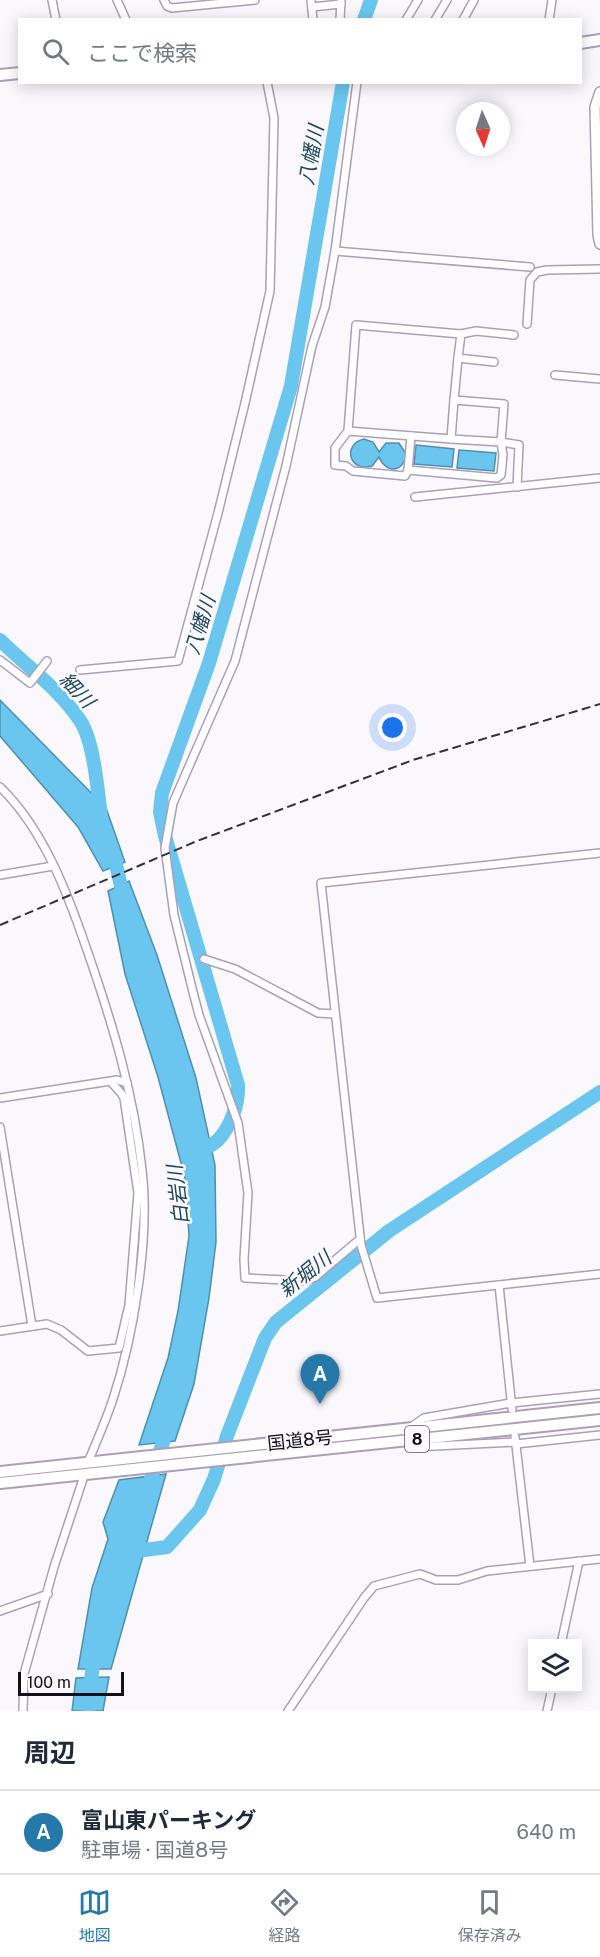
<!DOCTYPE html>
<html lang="ja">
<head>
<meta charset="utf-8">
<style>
	body { margin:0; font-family:"Public Sans","Noto Sans JP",sans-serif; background:#f2f2f3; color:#1f2937 }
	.controls { position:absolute; right:18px; bottom:18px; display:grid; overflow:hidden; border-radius:0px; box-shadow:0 3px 15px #0003 }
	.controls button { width:54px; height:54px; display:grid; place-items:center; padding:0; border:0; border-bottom:2px solid #e0e1e3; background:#fff; color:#1f2937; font:30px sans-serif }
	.compass { position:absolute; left:456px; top:102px; width:54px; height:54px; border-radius:50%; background:#fff; box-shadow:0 3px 15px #0003; rotate:177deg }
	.scale { position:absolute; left:18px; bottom:15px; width:106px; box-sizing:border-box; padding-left:6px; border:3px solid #140f18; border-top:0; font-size:16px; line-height:21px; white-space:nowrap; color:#140f18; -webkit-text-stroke:4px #faf8fd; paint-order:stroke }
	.you { position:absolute; left:393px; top:728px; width:21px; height:21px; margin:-15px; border:4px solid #fff; border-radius:50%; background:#1a73e8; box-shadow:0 0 0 9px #1a73e833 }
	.badge { display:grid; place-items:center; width:39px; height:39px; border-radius:50%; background:#2579a9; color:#fff; font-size:20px; font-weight:700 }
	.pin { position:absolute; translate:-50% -50px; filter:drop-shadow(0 2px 3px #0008) }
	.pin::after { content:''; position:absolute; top:32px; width:21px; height:18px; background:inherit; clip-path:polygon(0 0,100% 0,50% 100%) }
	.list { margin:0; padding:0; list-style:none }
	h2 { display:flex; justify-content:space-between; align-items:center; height:78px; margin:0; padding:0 24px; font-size:26px }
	h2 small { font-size:20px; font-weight:400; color:#747a83 }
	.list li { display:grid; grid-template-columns:39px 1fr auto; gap:18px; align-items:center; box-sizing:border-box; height:84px; padding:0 24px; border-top:2px solid #e0e1e3 }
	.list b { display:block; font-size:22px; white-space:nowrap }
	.list p { margin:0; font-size:20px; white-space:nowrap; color:#747a83 }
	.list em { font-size:20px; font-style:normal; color:#747a83 }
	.icon { flex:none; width:33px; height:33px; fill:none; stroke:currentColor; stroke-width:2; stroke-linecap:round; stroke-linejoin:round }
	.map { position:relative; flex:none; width:600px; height:1711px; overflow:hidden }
	.search { position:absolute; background:#fff; box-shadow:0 3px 15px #0003; left:18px; right:18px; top:18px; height:66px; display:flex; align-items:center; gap:15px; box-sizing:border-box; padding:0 21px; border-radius:0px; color:#747a83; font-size:22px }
	.sheet { height:162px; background:#fff }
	nav { display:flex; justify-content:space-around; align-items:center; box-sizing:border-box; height:84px; border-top:2px solid #e0e1e3; background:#fff; font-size:16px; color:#747a83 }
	nav a { display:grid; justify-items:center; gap:3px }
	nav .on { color:#2579a9 }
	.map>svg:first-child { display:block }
	.water { fill:#6ac6ef; stroke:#508fae; stroke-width:1.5 }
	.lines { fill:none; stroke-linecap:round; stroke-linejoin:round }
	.river { stroke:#6ac6ef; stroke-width:14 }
	.minor-casing { stroke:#ac9fb8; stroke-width:10 }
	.secondary-casing { stroke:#ac9fb8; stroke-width:12 }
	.primary-casing { stroke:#ac9fb8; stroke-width:14 }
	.trunk-casing { stroke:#ac9fb8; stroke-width:14 }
	.minor { stroke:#fff; stroke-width:7 }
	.secondary { stroke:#fff; stroke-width:9 }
	.primary { stroke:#fff; stroke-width:10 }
	.trunk { stroke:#fff; stroke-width:10 }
	.rail { stroke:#343038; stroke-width:2; stroke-dasharray:9 4.5; stroke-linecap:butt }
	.labels { text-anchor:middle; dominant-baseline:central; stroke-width:5; stroke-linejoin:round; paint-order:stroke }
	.shield { fill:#faf8fd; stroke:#59555d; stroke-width:1.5 }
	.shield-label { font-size:16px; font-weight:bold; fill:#140f18 }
	.street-label { font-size:18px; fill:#140f18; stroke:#faf8fd }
	.water-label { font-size:20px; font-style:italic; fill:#20485a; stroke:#faf8fd }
</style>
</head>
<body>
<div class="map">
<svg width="600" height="1711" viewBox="0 0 600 1711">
	<rect width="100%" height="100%" fill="#faf8fd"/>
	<!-- water -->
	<g class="water">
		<path d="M364,439L373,442L379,452L386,443H399L406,454C404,473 386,474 379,457L372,466C349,473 342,444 364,439Z"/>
		<polygon points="416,445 454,449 452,467 414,464"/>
		<polygon points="459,450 496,453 494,471 457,468"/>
		<polygon points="0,700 106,808 125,862 103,871 78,827 0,736"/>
		<polygon points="129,881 157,955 196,1078 215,1165 216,1242 209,1298 194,1384 175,1441 139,1445 168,1358 178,1311 189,1236 185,1178 158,1077 125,974 108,891"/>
		<polygon points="166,1474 111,1669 78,1669 92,1588 108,1539 103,1522 119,1480"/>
		<polygon points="109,1677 103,1711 72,1711 76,1678"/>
	</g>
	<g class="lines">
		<!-- river -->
		<g class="river">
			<polyline points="364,20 371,0"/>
			<path d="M0,640C26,666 58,688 79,719C94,739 98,793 101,818"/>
			<polyline points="112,848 125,903"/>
			<path d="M196,1153C203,1149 212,1146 218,1140C231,1126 239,1104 238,1085L165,836L160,812L162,793L209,663L291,386L343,82"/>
			<polyline points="146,1494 168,1427"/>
			<polyline points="129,1552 167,1547 200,1510 214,1479 227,1436 265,1338 276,1322 389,1231 600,1092"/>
			<polyline points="88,1711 94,1652"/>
		</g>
		<defs>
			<g id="minor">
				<polyline points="52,0 56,20"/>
				<polyline points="117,0 126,20"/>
				<polyline points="164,0 167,6 172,8 255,0"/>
				<polyline points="311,0 313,20"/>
				<polyline points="312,7 341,4"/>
				<polyline points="340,20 341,0"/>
				<polyline points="406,20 418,0"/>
				<polyline points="435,20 447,0"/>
				<polyline points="463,20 474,0"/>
				<polyline points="549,20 552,0"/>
				<polyline points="357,82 335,251 325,307 312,346 286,466 235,661 173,803 165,848 174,915 193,992 199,1015 238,1123 248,1193 244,1259 245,1278 306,1281 315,1277 360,1239"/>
				<polyline points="335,251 530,267"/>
				<polyline points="527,324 530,280 537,272 547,270 600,269"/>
				<polyline points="461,334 476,331 514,335"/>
				<polyline points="494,362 458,358 461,334 356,325 348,431 335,448 335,465 346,466 353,471 405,476 408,470 497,478 501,475 503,455 501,442 451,439 454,400 504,404 501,442 519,445 517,487"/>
				<polyline points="555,375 600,379"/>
				<polyline points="454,400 458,358"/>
				<polyline points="348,431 451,439"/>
				<polyline points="408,470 411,436"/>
				<polyline points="415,497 600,478"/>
				<polyline points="0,660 30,683 47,661"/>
				<polyline points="80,670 178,661 218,513 245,403 270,291 274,118 267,82"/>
				<path d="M0,787C43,828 68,894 87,950C112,1022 134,1094 142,1170C150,1237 134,1335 113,1399C106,1420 97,1441 88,1462"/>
				<polyline points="600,853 321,883 361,1245 377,1298 600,1274"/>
				<polyline points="0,875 53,866"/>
				<polyline points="204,959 235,969 318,1013 335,1014"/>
				<polyline points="0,1098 117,1080 127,1083"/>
				<polyline points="0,1127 32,1326"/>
				<polyline points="499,1285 512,1409"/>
				<polyline points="0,1331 47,1324 61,1330 88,1351 119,1348 129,1305 138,1193 124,1098 121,1093 111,1082"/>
				<polyline points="411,1427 424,1418 511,1403 600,1394"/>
				<polyline points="515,1437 530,1566"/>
				<polyline points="410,1440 415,1447 516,1442"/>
				<polyline points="516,1444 600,1435"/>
				<polyline points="0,1611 48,1594"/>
				<polyline points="561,1644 579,1561"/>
				<polyline points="23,1711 24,1674 54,1567 85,1473"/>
				<polyline points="288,1711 364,1598 374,1586 420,1574 436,1580 458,1580 487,1571 600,1559"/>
				<polyline points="547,1711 552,1688"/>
			</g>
			<polyline id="secondary" points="600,92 595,107 598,235 600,244"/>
			<g id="primary">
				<polyline points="580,43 600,40"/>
				<polyline points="0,75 20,73"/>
			</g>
			<g id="trunk">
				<polyline points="0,1472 600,1408"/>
				<polyline points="0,1483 600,1420"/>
			</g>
		</defs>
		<!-- minor casing -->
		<use href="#minor" class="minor-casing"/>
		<!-- secondary casing -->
		<use href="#secondary" class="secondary-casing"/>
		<!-- primary casing -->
		<use href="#primary" class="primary-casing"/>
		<!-- trunk casing -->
		<use href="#trunk" class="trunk-casing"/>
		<!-- minor -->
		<use href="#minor" class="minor"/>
		<!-- secondary -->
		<use href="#secondary" class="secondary"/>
		<!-- primary -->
		<use href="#primary" class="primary"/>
		<!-- trunk -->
		<use href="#trunk" class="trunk"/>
		<!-- rail -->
		<polyline class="rail" points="0,925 197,841 413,760 600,704"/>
	</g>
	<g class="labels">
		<!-- shield labels -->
		<rect class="shield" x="405" y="1426" width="24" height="26" rx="4.5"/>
		<g class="shield-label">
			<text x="417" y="1439">8</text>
		</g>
		<!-- street labels -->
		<g class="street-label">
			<text transform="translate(300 1440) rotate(-6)">国道8号</text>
		</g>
		<!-- water labels -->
		<g class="water-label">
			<text transform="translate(311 155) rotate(-80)">八幡川</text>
			<text transform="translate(200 625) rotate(-73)">八幡川</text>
			<text transform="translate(77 690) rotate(47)">細川</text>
			<text transform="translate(178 1195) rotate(-97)">白岩川</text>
			<text transform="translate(305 1274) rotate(-39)">新堀川</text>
		</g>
	</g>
</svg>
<div class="controls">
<button><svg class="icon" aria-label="layers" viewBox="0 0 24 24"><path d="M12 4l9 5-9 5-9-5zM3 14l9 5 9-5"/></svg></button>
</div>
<svg class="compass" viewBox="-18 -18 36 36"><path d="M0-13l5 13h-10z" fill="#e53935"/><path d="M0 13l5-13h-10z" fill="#747a83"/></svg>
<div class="scale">100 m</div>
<div class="you"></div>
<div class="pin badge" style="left:320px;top:1404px">A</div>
<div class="search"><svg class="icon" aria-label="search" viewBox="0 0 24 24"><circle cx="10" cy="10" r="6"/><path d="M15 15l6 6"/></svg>ここで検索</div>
</div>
<section class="sheet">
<h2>周辺<small></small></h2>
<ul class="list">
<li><span class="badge">A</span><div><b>富山東パーキング</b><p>駐車場 · 国道8号</p></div><em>640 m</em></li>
</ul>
</section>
<nav>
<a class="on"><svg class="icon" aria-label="map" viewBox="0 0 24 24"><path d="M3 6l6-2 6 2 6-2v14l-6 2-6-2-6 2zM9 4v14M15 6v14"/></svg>地図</a>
<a><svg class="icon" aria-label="directions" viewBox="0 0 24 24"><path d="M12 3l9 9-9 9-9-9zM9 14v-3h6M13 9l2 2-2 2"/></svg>経路</a>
<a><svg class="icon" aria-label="saved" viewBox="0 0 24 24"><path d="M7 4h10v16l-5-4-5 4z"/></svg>保存済み</a>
</nav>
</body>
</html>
